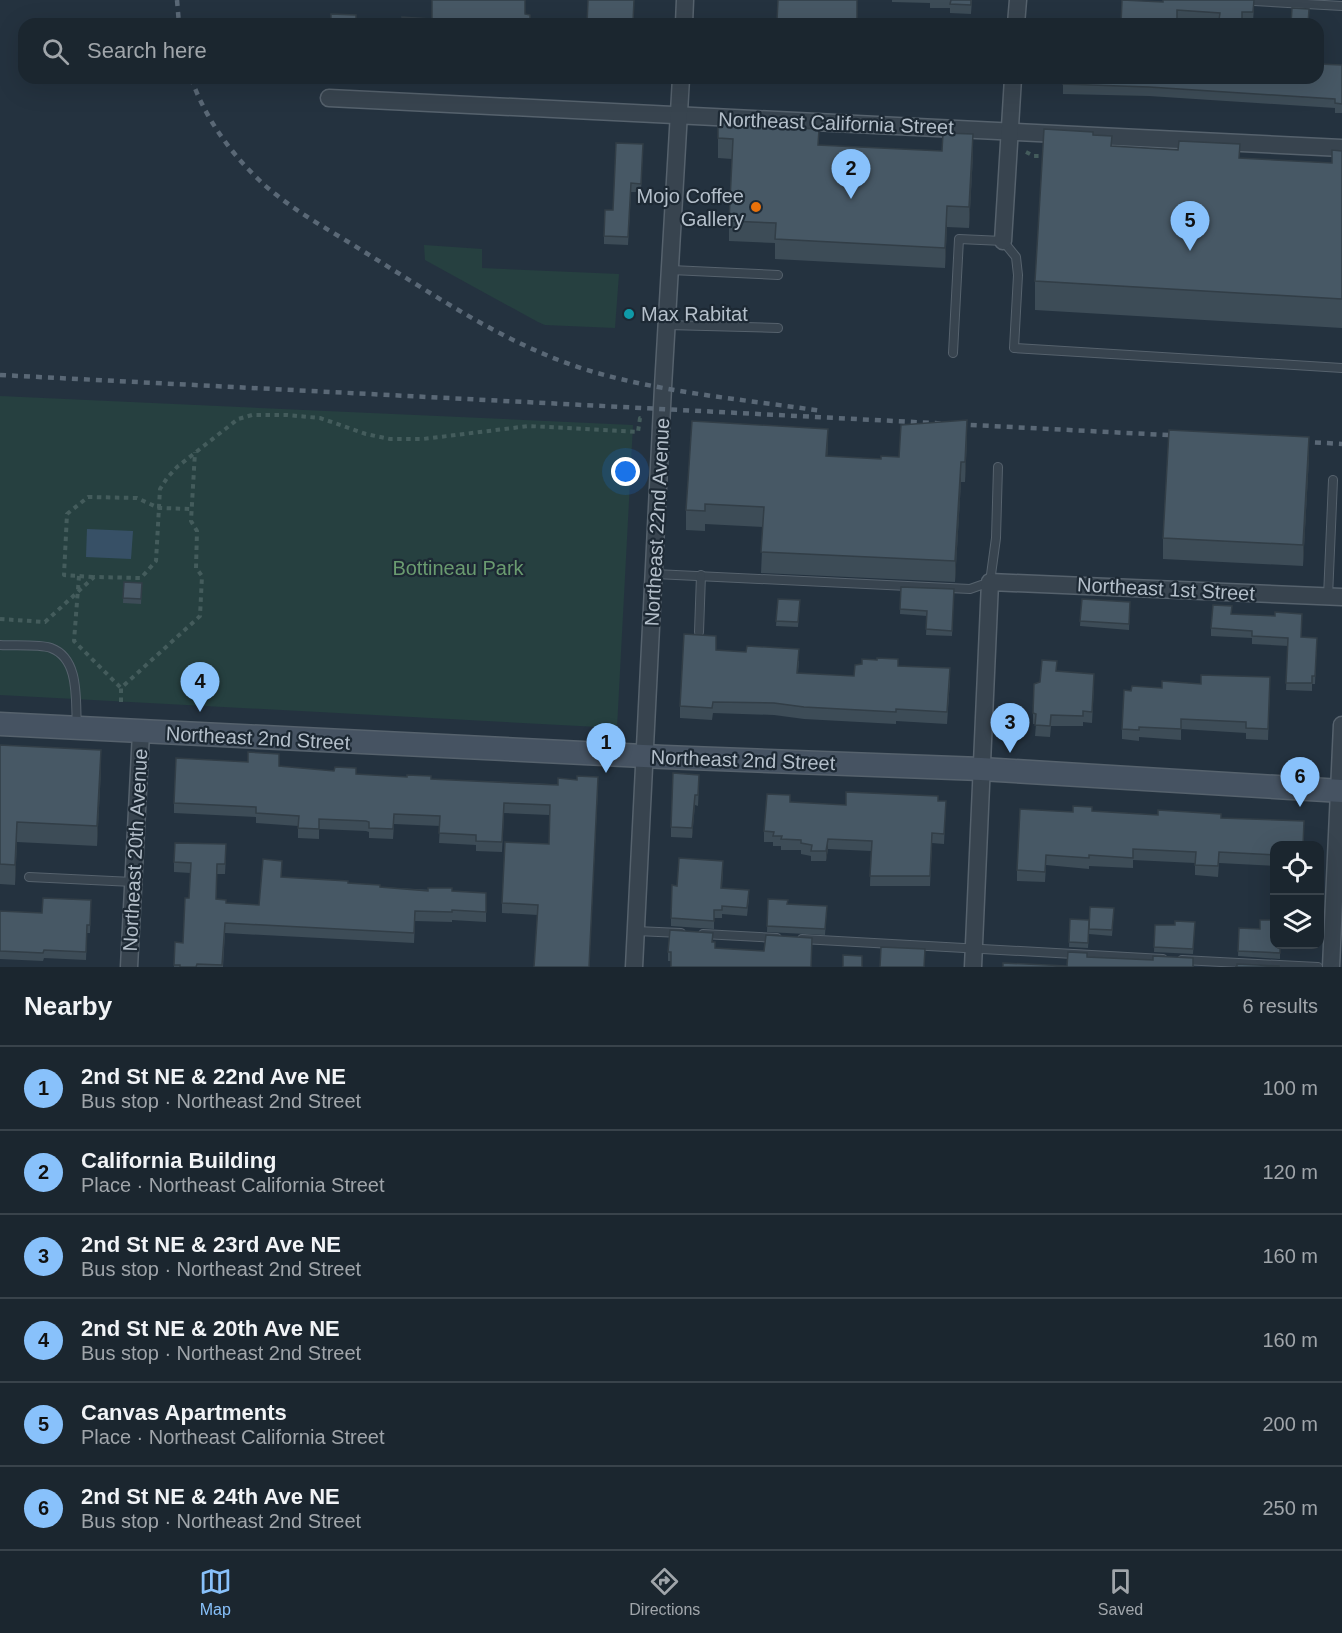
<!DOCTYPE html>
<html lang="en">
<head>
<meta charset="utf-8">
<style>
	body { margin:0; font-family:Arial,sans-serif; background:#242e37; color:#f1f3f6 }
	.controls { position:absolute; right:18px; bottom:18px; display:grid; overflow:hidden; border-radius:12px; box-shadow:0 6px 24px #0002 }
	.controls button { width:54px; height:54px; display:grid; place-items:center; padding:0; border:0; border-bottom:2px solid #39434b; background:#1b262f; color:#f1f3f6; font:30px sans-serif }
	.you { position:absolute; left:626px; top:472px; width:21px; height:21px; margin:-15px; border:4px solid #fff; border-radius:50%; background:#1a73e8; box-shadow:0 0 0 9px #1a73e833 }
	.badge { display:grid; place-items:center; width:39px; height:39px; border-radius:50%; background:#88c1fb; color:#111; font-size:20px; font-weight:700 }
	.pin { position:absolute; translate:-50% -50px; filter:drop-shadow(0 2px 3px #0008) }
	.pin::after { content:''; position:absolute; top:32px; width:21px; height:18px; background:inherit; clip-path:polygon(0 0,100% 0,50% 100%) }
	.list { margin:0; padding:0; list-style:none }
	h2 { display:flex; justify-content:space-between; align-items:center; height:78px; margin:0; padding:0 24px; font-size:26px }
	h2 small { font-size:20px; font-weight:400; color:#a0a5aa }
	.list li { display:grid; grid-template-columns:39px 1fr auto; gap:18px; align-items:center; box-sizing:border-box; height:84px; padding:0 24px; border-top:2px solid #39434b }
	.list b { display:block; font-size:22px; white-space:nowrap }
	.list p { margin:0; font-size:20px; white-space:nowrap; color:#a0a5aa }
	.list em { font-size:20px; font-style:normal; color:#a0a5aa }
	.icon { flex:none; width:33px; height:33px; fill:none; stroke:currentColor; stroke-width:2; stroke-linecap:round; stroke-linejoin:round }
	.map { position:relative; flex:none; width:1342px; height:967px; overflow:hidden }
	.search { position:absolute; background:#1b262f; box-shadow:0 6px 24px #0002; left:18px; right:18px; top:18px; height:66px; display:flex; align-items:center; gap:15px; box-sizing:border-box; padding:0 21px; border-radius:18px; color:#a0a5aa; font-size:22px }
	.sheet { height:582px; background:#1b262f }
	nav { display:flex; justify-content:space-around; align-items:center; box-sizing:border-box; height:84px; border-top:2px solid #39434b; background:#1b262f; font-size:16px; color:#a0a5aa }
	nav a { display:grid; justify-items:center; gap:3px }
	nav .on { color:#88c1fb }
	.map>svg:first-child { display:block }
	.green { fill:#264040 }
	.water { fill:#375066 }
	.lines { fill:none; stroke-linecap:round; stroke-linejoin:round }
	.lane-casing { stroke:#56626d; stroke-width:10 }
	.street-casing { stroke:#56626d; stroke-width:19 }
	.secondary-casing { stroke:#56626d; stroke-width:25 }
	.path { stroke:#445c5c; stroke-width:4; stroke-dasharray:4.5 4.5; stroke-linecap:butt }
	.lane { stroke:#38444f; stroke-width:8 }
	.street { stroke:#38444f; stroke-width:16 }
	.secondary { stroke:#465362; stroke-width:22 }
	.rail { stroke:#5a6876; stroke-width:4.5; stroke-dasharray:6 6; stroke-linecap:butt }
	.wall { fill:#3d4c57 }
	.shaded-wall { fill:#323e47 }
	.building { fill:#475865; stroke:#323e47; stroke-width:1.5 }
	.food-dot { fill:#e8710a; stroke:#1d2934; stroke-width:2 }
	.culture-dot { fill:#0f9aa8; stroke:#1d2934; stroke-width:2 }
	.labels { text-anchor:middle; dominant-baseline:central; stroke-width:4.5; stroke-linejoin:round; paint-order:stroke }
	.street-label { font-size:20px; fill:#b4bfca; stroke:#1d2934 }
	.poi-label { font-size:20px; fill:#b4bfca; stroke:#1d2934; text-anchor:end }
	.park-label { font-size:20px; fill:#6a9b70; stroke:#1d2934 }
</style>
</head>
<body>
<div class="map">
<svg width="1342" height="967" viewBox="0 0 1342 967">
	<rect width="100%" height="100%" fill="#24323f"/>
	<!-- green -->
	<g class="green">
		<polygon points="424,245 482,249 482,268 619,274 615,328 545,325 538,322 425,260"/>
		<polygon points="0,396 633,425 617,728 0,695"/>
	</g>
	<!-- water -->
	<polygon class="water" points="87,529 133,531 131,559 86,557"/>
	<g class="lines">
		<defs>
			<g id="lane">
				<polyline points="1236,0 1342,6"/>
				<polyline points="671,270 778,275"/>
				<polyline points="667,325 778,328"/>
				<polyline points="953,353 959,239 1003,241 1016,257 1018,275 1014,348 1342,368"/>
				<polyline points="655,574 970,589 990,582 996,538 998,467"/>
				<polyline points="1328,597 1333,480"/>
				<polyline points="699,632 701,575"/>
				<path d="M0,645C14,646 39,644 51,648C81,659 75,703 77,728"/>
				<polyline points="29,877 133,882"/>
				<polyline points="636,931 681,933"/>
				<polyline points="703,934 777,938"/>
				<polyline points="802,939 1163,959"/>
				<polyline points="1182,960 1318,967"/>
			</g>
			<g id="street">
				<polyline points="684,24 685,0"/>
				<polyline points="1016,24 1018,0"/>
				<path d="M329,98C667,115 1005,130 1342,148"/>
				<polyline points="1003,241 1013,78"/>
				<polyline points="129,967 141,732"/>
				<polyline points="634,967 663,387 681,78"/>
				<polyline points="973,967 990,582 1342,597"/>
				<polyline points="1331,967 1342,725"/>
			</g>
			<polyline id="secondary" points="0,724 664,757 981,769 1342,791"/>
		</defs>
		<!-- lane casing -->
		<use href="#lane" class="lane-casing"/>
		<!-- street casing -->
		<use href="#street" class="street-casing"/>
		<!-- secondary casing -->
		<use href="#secondary" class="secondary-casing"/>
		<!-- path -->
		<g class="path">
			<polyline points="1026,152 1034,156 1045,156"/>
			<polyline points="79,576 74,641 121,688"/>
			<polyline points="93,577 64,575 67,514 88,497 137,498 159,508 192,509"/>
			<polyline points="0,619 45,622 94,577 141,578 156,561 160,489 167,478 177,467 238,419 252,415 287,415 320,418 366,434 390,439 423,439 529,426 638,432 640,418 645,418"/>
			<polyline points="121,702 121,688 200,616 202,576 196,568 197,531 191,521 195,452"/>
		</g>
		<!-- lane -->
		<use href="#lane" class="lane"/>
		<!-- street -->
		<use href="#street" class="street"/>
		<!-- secondary -->
		<use href="#secondary" class="secondary"/>
		<!-- rail -->
		<g class="rail">
			<polyline points="177,0 179,24"/>
			<path d="M191,78C205,117 228,150 258,179C289,209 330,230 366,253C439,298 511,348 594,372C666,393 748,400 822,411"/>
			<polyline points="0,375 1186,436"/>
			<polyline points="1291,441 1342,444"/>
		</g>
	</g>
	<!-- wall -->
	<g class="wall">
		<polygon points="892,0 972,0 971,14 950,13 950,8 930,8 930,3 892,2"/>
		<polygon points="1163,2 1254,7 1253,22 1242,21 1242,24 1219,24 1219,22 1177,20"/>
		<polygon points="1321,54 1320,64 1342,65 1342,113 1335,113 1335,108 1149,96 1063,94 1063,78"/>
		<polygon points="809,78 974,78 974,81 906,78 906,84 809,79"/>
		<polygon points="795,128 819,145 973,155 969,228 947,227 945,268 775,259 775,243 729,241 729,221 732,159 718,158 718,138"/>
		<polygon points="1093,135 1112,146 1240,158 1332,163 1342,151 1342,328 1035,310 1035,281"/>
		<polygon points="643,144 641,192 631,192 628,245 604,244 604,236 613,210"/>
		<polygon points="967,440 965,482 961,482 955,582 761,573 763,527 705,524 705,531 686,530 686,510 828,449 827,456 881,459 899,457"/>
		<polygon points="1309,457 1303,566 1163,559 1163,538"/>
		<polygon points="124,582 142,583 141,604 123,603"/>
		<polygon points="901,587 954,589 952,636 926,635 927,616 900,614"/>
		<polygon points="778,599 800,600 798,627 776,626"/>
		<polygon points="1082,599 1130,602 1129,630 1080,626"/>
		<polygon points="1232,614 1301,637 1317,638 1315,684 1312,684 1312,691 1286,690 1288,646 1252,644 1252,638 1211,636 1211,628"/>
		<polygon points="716,650 799,661 798,673 854,676 898,666 950,680 947,724 896,721 896,724 804,719 774,715 713,713 712,720 680,718 680,706"/>
		<polygon points="1057,672 1094,685 1092,723 1083,722 1083,726 1051,726 1050,737 1035,736 1036,724 1033,724 1033,713 1040,682"/>
		<polygon points="1270,687 1268,740 1246,739 1246,733 1181,729 1181,740 1139,737 1139,741 1122,739 1122,729 1162,688"/>
		<polygon points="0,745 101,770 97,846 17,842 15,885 0,884"/>
		<polygon points="279,766 356,774 431,779 598,786 589,967 534,967 538,915 502,913 502,903 549,844 549,815 504,813 502,852 476,851 476,845 439,843 440,826 394,824 393,839 369,838 369,832 366,831 319,829 319,839 298,838 298,826 256,823 256,817 174,813 174,803"/>
		<polygon points="699,785 698,806 695,805 692,838 671,837 671,827"/>
		<polygon points="938,801 946,801 944,844 932,843 930,886 870,886 871,851 828,849 826,861 811,861 811,856 801,854 801,850 781,850 781,846 773,846 773,842 764,842 764,831 790,802 846,805"/>
		<polygon points="1092,811 1221,818 1275,846 1275,866 1219,863 1218,877 1195,875 1195,863 1133,860 1133,868 1089,866 1089,869 1046,865 1045,882 1017,881 1017,870 1073,812"/>
		<polygon points="226,854 225,874 217,874 216,899 226,903 259,905 282,877 380,887 486,893 486,922 452,920 452,922 415,921 414,943 225,933 223,967 174,967 175,942 183,943 189,898 191,873 174,872 174,862"/>
		<polygon points="723,869 722,888 749,898 747,916 722,914 722,918 714,918 714,929 671,926 671,918 677,886"/>
		<polygon points="768,899 787,904 827,906 825,935 767,932"/>
		<polygon points="91,900 90,933 87,933 86,960 44,958 43,961 0,959 0,911 42,913"/>
		<polygon points="1114,908 1112,936 1089,934 1089,932 1088,948 1069,947 1070,919 1089,920"/>
		<polygon points="1195,922 1193,954 1154,952 1155,925 1175,925"/>
		<polygon points="1239,928 1260,929 1280,945 1280,959 1238,956"/>
		<polygon points="713,942 715,948 812,967 668,961 668,952"/>
	</g>
	<!-- shaded-wall -->
	<g class="shaded-wall">
		<polygon points="973,134 973,155 969,228 969,207"/>
		<polygon points="947,206 947,227 945,268 945,248"/>
		<polygon points="967,420 967,440 965,482 965,462"/>
		<polygon points="828,429 828,449 826,477 826,456"/>
		<polygon points="1309,437 1309,457 1303,566 1303,545"/>
		<polygon points="961,462 961,482 955,582 955,561"/>
		<polygon points="101,750 101,770 97,846 97,826"/>
		<polygon points="695,795 695,805 692,838 692,828"/>
		<polygon points="17,822 17,842 15,885 15,865"/>
		<polygon points="828,839 828,849 826,861 826,851"/>
	</g>
	<!-- building -->
	<g class="building">
		<polygon points="432,0 525,0 525,14 530,15 530,24 402,24 402,17 432,19"/>
		<polygon points="588,0 634,0 633,22 638,22 638,24 587,24"/>
		<polygon points="778,0 857,0 857,20 867,20 867,24 729,24 729,21 764,23 764,20 777,21"/>
		<polygon points="951,0 971,0 971,5 950,4"/>
		<polygon points="1122,0 1163,2 1163,0 1254,0 1253,12 1242,12 1242,22 1219,20 1220,13 1177,10 1177,24 1121,24"/>
		<polygon points="1292,8 1309,9 1308,24 1291,24"/>
		<polygon points="331,14 356,15 356,24 331,24"/>
		<polygon points="1318,45 1321,45 1319,64 1342,65 1342,104 1335,103 1335,99 1149,87 1063,84 1063,78 1318,78"/>
		<polygon points="718,122 795,124 794,128 819,129 818,145 942,151 943,133 973,134 969,207 947,206 945,248 775,239 776,223 729,221 733,139 718,138"/>
		<polygon points="1044,129 1093,132 1093,135 1112,136 1111,146 1178,150 1179,141 1240,144 1239,158 1332,163 1332,150 1342,151 1342,299 1035,281"/>
		<polygon points="616,143 643,144 641,184 631,183 628,237 604,236 605,210 613,210"/>
		<polygon points="967,420 965,462 961,462 955,561 761,552 764,507 705,504 705,511 686,510 692,421 828,429 826,456 881,459 881,456 899,457 901,425"/>
		<polygon points="1169,430 1309,437 1303,545 1163,538"/>
		<polygon points="124,582 142,583 141,599 123,598"/>
		<polygon points="901,587 954,589 952,631 926,629 927,611 900,609"/>
		<polygon points="778,599 800,600 798,622 776,621"/>
		<polygon points="1082,599 1130,602 1129,624 1080,621"/>
		<polygon points="1213,605 1232,606 1231,614 1275,616 1275,612 1302,614 1301,637 1317,638 1315,676 1312,676 1312,683 1286,683 1288,638 1252,636 1252,631 1211,628"/>
		<polygon points="684,634 716,636 716,650 746,652 747,646 799,649 797,673 854,676 855,665 862,664 862,659 877,660 877,658 898,659 898,666 950,668 947,712 896,709 896,712 804,707 774,703 713,702 712,708 680,706"/>
		<polygon points="1042,660 1057,661 1056,671 1094,674 1092,712 1083,711 1083,716 1051,715 1050,726 1035,725 1036,714 1033,713 1034,684 1040,682"/>
		<polygon points="1201,675 1270,677 1268,729 1246,728 1246,722 1181,719 1181,729 1139,727 1139,730 1122,729 1124,690 1131,691 1132,686 1162,688 1162,681 1201,684"/>
		<polygon points="0,745 101,750 97,826 17,822 15,865 0,864"/>
		<polygon points="248,752 279,754 279,766 334,771 335,767 356,768 356,774 407,777 407,775 431,776 431,779 558,785 558,778 577,780 577,776 598,777 589,967 534,967 538,905 502,903 505,842 549,844 550,805 504,803 502,842 476,841 476,835 439,833 440,816 394,814 393,829 369,828 369,822 366,821 319,819 319,829 298,828 299,816 256,813 256,807 174,803 176,758 248,762"/>
		<polygon points="673,773 699,775 698,795 695,795 692,828 671,827"/>
		<polygon points="846,792 938,796 938,801 946,801 944,834 932,833 930,876 870,876 872,841 828,839 826,851 811,851 812,845 801,843 801,840 781,839 782,836 773,836 774,832 764,831 767,794 790,795 790,802 791,802 846,805"/>
		<polygon points="1073,806 1092,807 1092,811 1158,815 1158,810 1221,814 1221,818 1304,821 1303,846 1275,846 1275,855 1219,852 1218,866 1195,865 1196,852 1133,849 1133,858 1089,855 1089,858 1046,855 1045,872 1017,870 1020,809 1073,812"/>
		<polygon points="175,843 226,844 225,864 217,864 216,899 226,900 226,903 259,905 263,859 282,861 281,877 348,881 348,883 380,885 380,887 428,891 428,888 452,888 452,891 486,893 486,912 452,910 452,912 415,911 414,933 225,923 222,965 197,964 196,967 180,967 180,965 174,965 175,942 183,943 185,898 189,898 191,863 174,862"/>
		<polygon points="679,858 723,861 721,888 749,890 747,908 722,906 722,910 714,910 714,921 671,918 672,885 677,886"/>
		<polygon points="43,898 91,900 90,925 87,925 86,952 44,950 43,953 0,951 0,911 42,913"/>
		<polygon points="768,899 788,900 787,904 827,906 825,929 767,926"/>
		<polygon points="1090,907 1114,908 1112,930 1089,929"/>
		<polygon points="1070,919 1089,920 1088,943 1069,942"/>
		<polygon points="1260,920 1275,920 1275,945 1280,945 1280,953 1238,951 1239,928 1260,929"/>
		<polygon points="1175,921 1195,922 1193,949 1154,947 1155,925 1175,925"/>
		<polygon points="670,930 713,933 712,942 715,942 715,948 764,951 766,935 812,938 811,967 671,967 671,952 668,952"/>
		<polygon points="881,947 925,949 924,967 880,967"/>
		<polygon points="1068,952 1087,953 1087,957 1153,960 1153,956 1193,958 1193,967 1003,967 1003,963 1067,966"/>
		<polygon points="843,955 862,956 862,967 843,967"/>
		<polygon points="1237,964 1279,966 1279,967 1235,967 1237,967"/>
	</g>
	<!-- markers -->
	<circle class="food-dot" cx="756" cy="207" r="6"/>
	<circle class="culture-dot" cx="629" cy="314" r="6"/>
	<g class="labels">
		<!-- street labels -->
		<g class="street-label">
			<text transform="translate(836 123) rotate(2)">Northeast California Street</text>
			<text transform="translate(657 522) rotate(-87)">Northeast 22nd Avenue</text>
			<text transform="translate(1166 589) rotate(3)">Northeast 1st Street</text>
			<text transform="translate(258 738) rotate(3)">Northeast 2nd Street</text>
			<text transform="translate(743 760) rotate(2)">Northeast 2nd Street</text>
			<text transform="translate(135 850) rotate(-87)">Northeast 20th Avenue</text>
		</g>
		<!-- poi labels -->
		<g class="poi-label">
			<text x="744" y="196">Mojo Coffee<tspan x="744" dy="23">Gallery</tspan></text>
			<text x="641" y="314" text-anchor="start">Max Rabitat</text>
		</g>
		<!-- park labels -->
		<g class="park-label">
			<text x="458" y="568">Bottineau Park</text>
		</g>
	</g>
</svg>
<div class="controls">
<button><svg class="icon" aria-label="locate" viewBox="0 0 24 24"><circle cx="12" cy="12" r="6"/><path d="M12 2v4M12 18v4M2 12h4M18 12h4"/></svg></button>
<button><svg class="icon" aria-label="layers" viewBox="0 0 24 24"><path d="M12 4l9 5-9 5-9-5zM3 14l9 5 9-5"/></svg></button>
</div>
<div class="you"></div>
<div class="pin badge" style="left:606px;top:773px">1</div>
<div class="pin badge" style="left:851px;top:199px">2</div>
<div class="pin badge" style="left:1010px;top:753px">3</div>
<div class="pin badge" style="left:200px;top:712px">4</div>
<div class="pin badge" style="left:1190px;top:251px">5</div>
<div class="pin badge" style="left:1300px;top:807px">6</div>
<div class="search"><svg class="icon" aria-label="search" viewBox="0 0 24 24"><circle cx="10" cy="10" r="6"/><path d="M15 15l6 6"/></svg>Search here</div>
</div>
<section class="sheet">
<h2>Nearby<small>6 results</small></h2>
<ul class="list">
<li><span class="badge">1</span><div><b>2nd St NE &amp; 22nd Ave NE</b><p>Bus stop · Northeast 2nd Street</p></div><em>100 m</em></li>
<li><span class="badge">2</span><div><b>California Building</b><p>Place · Northeast California Street</p></div><em>120 m</em></li>
<li><span class="badge">3</span><div><b>2nd St NE &amp; 23rd Ave NE</b><p>Bus stop · Northeast 2nd Street</p></div><em>160 m</em></li>
<li><span class="badge">4</span><div><b>2nd St NE &amp; 20th Ave NE</b><p>Bus stop · Northeast 2nd Street</p></div><em>160 m</em></li>
<li><span class="badge">5</span><div><b>Canvas Apartments</b><p>Place · Northeast California Street</p></div><em>200 m</em></li>
<li><span class="badge">6</span><div><b>2nd St NE &amp; 24th Ave NE</b><p>Bus stop · Northeast 2nd Street</p></div><em>250 m</em></li>
</ul>
</section>
<nav>
<a class="on"><svg class="icon" aria-label="map" viewBox="0 0 24 24"><path d="M3 6l6-2 6 2 6-2v14l-6 2-6-2-6 2zM9 4v14M15 6v14"/></svg>Map</a>
<a><svg class="icon" aria-label="directions" viewBox="0 0 24 24"><path d="M12 3l9 9-9 9-9-9zM9 14v-3h6M13 9l2 2-2 2"/></svg>Directions</a>
<a><svg class="icon" aria-label="saved" viewBox="0 0 24 24"><path d="M7 4h10v16l-5-4-5 4z"/></svg>Saved</a>
</nav>
</body>
</html>
